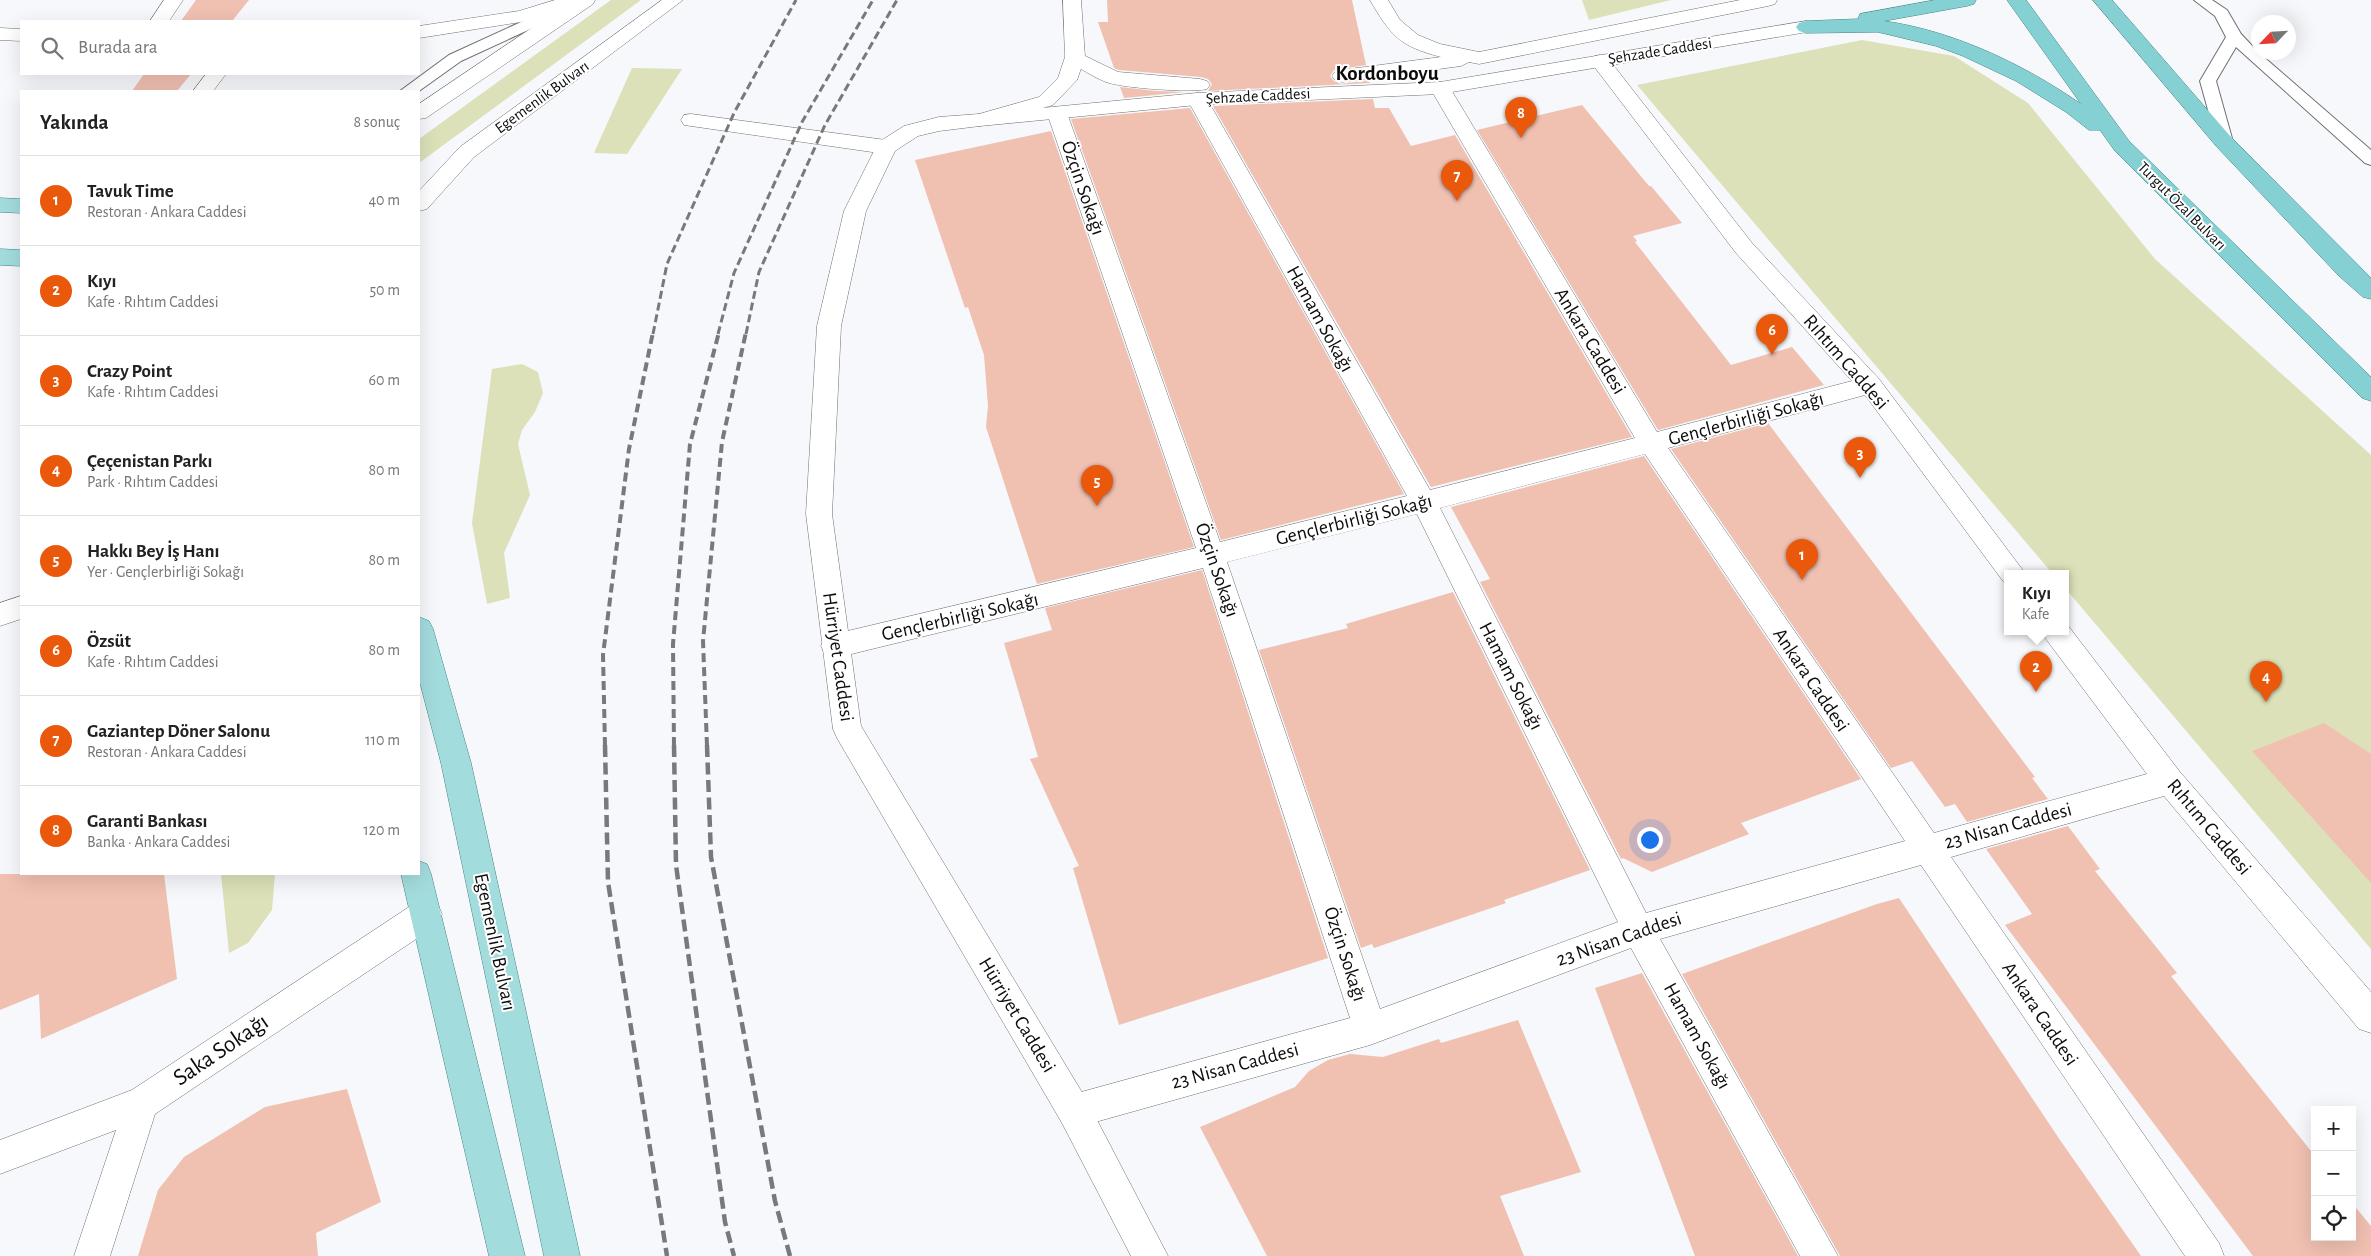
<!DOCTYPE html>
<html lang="tr">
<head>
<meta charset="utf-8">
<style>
	body { margin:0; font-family:"Alegreya Sans",sans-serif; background:#f2f2f2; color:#222 }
	.controls { position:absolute; right:15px; bottom:15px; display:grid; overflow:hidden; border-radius:0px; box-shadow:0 5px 20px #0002 }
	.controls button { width:45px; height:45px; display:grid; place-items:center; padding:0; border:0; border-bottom:1px solid #e0e0e0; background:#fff; color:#222; font:25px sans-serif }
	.compass { position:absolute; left:2251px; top:15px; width:45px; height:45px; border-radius:50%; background:#fff; box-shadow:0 5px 20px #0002; rotate:245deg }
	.you { position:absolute; left:1649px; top:839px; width:18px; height:18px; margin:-12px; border:4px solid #fff; border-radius:50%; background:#1a73e8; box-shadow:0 0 0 8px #1a73e833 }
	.badge { display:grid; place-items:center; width:32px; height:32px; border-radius:50%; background:#ea580c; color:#fff; font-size:16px; font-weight:700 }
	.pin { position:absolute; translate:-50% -41px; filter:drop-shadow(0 1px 2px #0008) }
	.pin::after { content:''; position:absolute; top:26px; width:18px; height:15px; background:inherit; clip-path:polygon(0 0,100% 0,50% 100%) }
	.popup { position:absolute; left:2004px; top:570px; width:65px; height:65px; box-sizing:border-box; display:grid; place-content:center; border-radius:0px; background:#fff; filter:drop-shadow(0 1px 4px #0005); font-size:16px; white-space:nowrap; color:#767676 }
	.popup b { font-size:19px; color:#222 }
	.popup::after { content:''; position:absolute; left:50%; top:100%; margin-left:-10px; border:10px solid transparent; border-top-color:#fff }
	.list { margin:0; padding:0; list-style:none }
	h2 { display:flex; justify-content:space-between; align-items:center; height:65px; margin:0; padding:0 20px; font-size:21px }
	h2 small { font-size:16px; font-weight:400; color:#767676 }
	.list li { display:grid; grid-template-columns:32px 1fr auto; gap:15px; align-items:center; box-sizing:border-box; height:90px; padding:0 20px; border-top:1px solid #e0e0e0 }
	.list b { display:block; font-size:19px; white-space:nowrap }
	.list p { margin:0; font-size:16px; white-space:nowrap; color:#767676 }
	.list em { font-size:16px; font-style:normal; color:#767676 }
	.icon { flex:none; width:28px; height:28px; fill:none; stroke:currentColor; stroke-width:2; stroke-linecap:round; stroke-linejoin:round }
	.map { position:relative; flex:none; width:2371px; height:1256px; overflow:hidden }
	.search { position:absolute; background:#fff; box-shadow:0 5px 20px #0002; left:20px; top:20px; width:400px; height:55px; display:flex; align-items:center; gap:12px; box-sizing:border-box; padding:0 18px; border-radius:0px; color:#767676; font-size:19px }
	.panel { position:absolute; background:#fff; box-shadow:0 5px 20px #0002; left:20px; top:90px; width:400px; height:785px; border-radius:0px }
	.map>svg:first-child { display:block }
	.green { fill:#dce1b9 }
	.building { fill:#f0c0b1 }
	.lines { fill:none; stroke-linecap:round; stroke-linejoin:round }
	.service-casing { stroke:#6d6f71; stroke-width:2 }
	.pedestrian-casing { stroke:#6d6f71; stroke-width:1 }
	.minor-casing { stroke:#6d6f71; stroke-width:1 }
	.tertiary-casing { stroke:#6d6f71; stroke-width:1 }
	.secondary-casing { stroke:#6d6f71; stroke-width:1 }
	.primary-casing { stroke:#468485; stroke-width:1 }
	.trunk-casing { stroke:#468485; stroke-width:1 }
	.service { fill:#fff; fill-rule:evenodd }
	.pedestrian { fill:#fff; fill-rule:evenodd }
	.minor { fill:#fff; fill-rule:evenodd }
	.tertiary { fill:#fff; fill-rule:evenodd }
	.secondary { fill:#fff; fill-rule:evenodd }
	.primary { fill:#a3dcdd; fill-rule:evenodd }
	.trunk { fill:#84d0d2; fill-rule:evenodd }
	.rail-far2 { stroke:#78797b; stroke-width:3; stroke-dasharray:8 4; stroke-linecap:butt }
	.rail-far1 { stroke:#78797b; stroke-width:4; stroke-dasharray:9 5; stroke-linecap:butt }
	.rail { stroke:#78797b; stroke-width:4.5; stroke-dasharray:12 5.5; stroke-linecap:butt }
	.labels { text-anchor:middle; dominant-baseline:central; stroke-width:4; stroke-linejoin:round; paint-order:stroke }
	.far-street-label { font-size:16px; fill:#0c0c0d; stroke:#fff }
	.street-label { font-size:20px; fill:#0c0c0d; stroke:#fff }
	.far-district-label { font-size:21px; font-weight:bold; fill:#0c0c0d; stroke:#fff }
	.near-street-label { font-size:24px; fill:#0c0c0d; stroke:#fff }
</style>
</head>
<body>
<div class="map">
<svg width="2371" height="1256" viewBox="0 0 2371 1256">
	<rect width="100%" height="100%" fill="#f6f8fb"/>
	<!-- green -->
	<g class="green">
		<polygon points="611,0 641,0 419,163 419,139"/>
		<polygon points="1582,0 1671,0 1589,20"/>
		<polygon points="1862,40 1954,56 2028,103 2155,259 2371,455 2371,949 2065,588 2065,573 2052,573 1637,85"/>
		<polygon points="632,68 682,69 627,154 594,153"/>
		<polygon points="522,364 538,372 543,393 535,412 522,430 518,444 530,495 504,553 510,598 487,604 472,523 492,369"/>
		<polygon points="221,874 275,874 272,910 248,943 229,953"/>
	</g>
	<!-- building -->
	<g class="building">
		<polygon points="196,0 249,0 232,21 181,21"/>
		<polygon points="1107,0 1352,0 1366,65 1334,70 1330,76 1334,81 1341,84 1369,80 1370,83 1208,91 1212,84 1208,79 1201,77 1119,70 1114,68 1098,22 1108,22"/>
		<polygon points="144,74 191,74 177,91 132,91"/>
		<polygon points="1120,87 1156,91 1185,92 1124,98"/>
		<polygon points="1373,99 1375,108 1389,108 1411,146 1455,135 1632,437 1431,487 1213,106"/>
		<polygon points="1582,105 1649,186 1651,186 1682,223 1633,236 1637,241 1635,242 1731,365 1792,347 1824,385 1658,430 1477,130"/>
		<polygon points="1190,108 1404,494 1221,540 1071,119"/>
		<polygon points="1051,131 1194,547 1037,584 986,427 988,406 984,355 968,307 965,308 915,160"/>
		<polygon points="1768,423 2035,777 2032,778 2048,799 1967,822 1955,804 1945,807 1912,761 1891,768 1671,449"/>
		<polygon points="1644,456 1861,779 1741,823 1749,834 1652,872 1623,858 1621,859 1480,582 1490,579 1451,507"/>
		<polygon points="1202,570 1328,958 1119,1025 1073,868 1079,866 1030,759 1038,757 1004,643 1052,630 1045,608"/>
		<polygon points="1453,592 1590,870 1504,900 1506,903 1374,948 1372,944 1361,948 1259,650 1348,628 1346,624"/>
		<polygon points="2324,723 2371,754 2371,883 2252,751"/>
		<polygon points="2068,826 2100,869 2095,871 2177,973 2171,976 2315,1156 2315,1237 2352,1237 2352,1203 2371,1226 2371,1256 2253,1256 2005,925 2032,914 1986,849"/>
		<polygon points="0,874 164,874 177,979 41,1039 39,994 0,1010"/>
		<polygon points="1899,898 2060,1140 2141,1256 1840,1256 1682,974 1877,904"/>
		<polygon points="1642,973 1798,1256 1695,1256 1595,988"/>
		<polygon points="1518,1020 1581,1172 1500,1196 1524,1256 1267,1256 1200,1127 1295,1087 1309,1071 1328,1060 1350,1054 1383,1057 1439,1039 1441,1043"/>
		<polygon points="347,1089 381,1202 316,1233 318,1256 138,1256 158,1190 184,1157 265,1107"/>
	</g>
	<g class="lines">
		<defs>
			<g id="service">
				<polygon points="569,0 590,0 587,3 461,61 419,91 400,91 449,55"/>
				<polygon points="2194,0 2212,0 2227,10 2241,34 2258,52 2371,150 2371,165 2365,163 2236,47 2216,81 2233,142 2230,146 2218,146 2200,81 2226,37 2215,16"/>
			</g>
			<g id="pedestrian">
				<path d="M1600,55L1607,57L1752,243L1879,379L2025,573H2007V582L2003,581L1865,395L1668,448L1934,833L2147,774L2046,639L2042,631H2065L2066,623L2180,772L2371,992V1033L2359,1029L2164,796L1951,857L2219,1243L2224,1256H2185L1921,865L1660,939L1838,1256H1800L1631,948L1370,1045L1074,1128L1062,1123L1057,1111L1062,1099L1074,1094L1350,1018L1203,568L835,658L825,654L821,646L825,638L835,634L1196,548L1047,113L1050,108L1057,107L1064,108L1067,113L1220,542L1407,496L1187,99L1190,95L1197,93L1204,95L1207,99L1430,490L1635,438L1430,88L1433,84L1440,82L1447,84L1450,88L1657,432L1852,381L1736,253L1590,61L1593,57ZM1645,454L1905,841L1646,913L1440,508ZM1417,514L1618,922L1380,1009L1227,562Z"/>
				<polygon points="206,74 226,74 213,91 193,91"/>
				<polygon points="691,114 886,140 893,142 896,147 893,152 886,154 684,125 681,120 684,115"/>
			</g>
			<g id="minor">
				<polygon points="164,0 183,0 169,21 150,21"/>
				<polygon points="555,0 585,0 583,4 521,22 419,38 419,26 519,11"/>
				<polygon points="0,28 21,29 21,41 0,40"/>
				<polygon points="21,596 21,619 0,626 0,603"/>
				<polygon points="426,899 437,903 442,914 437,925 155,1114 110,1256 74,1256 116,1130 0,1174 0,1140 132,1090 415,903"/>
			</g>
			<g id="tertiary">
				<path d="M1370,0H1388L1400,20L1418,35L1440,44L1479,52L1740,0H1777L1775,4L1768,6L1479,64L1469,62L1461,66L1342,82L1335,80L1332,76L1335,72L1342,70L1441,57C1399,46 1391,36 1370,0Z"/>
				<polygon points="1806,21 1813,23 1816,27 1813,31 1440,94 1197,105 980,126 973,125 970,120 973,115 980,114 1197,93 1440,82"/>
				<path d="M1075,51L1118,72L1200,79L1207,81L1210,85L1207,89C1192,93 1121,88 1106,82C1093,77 1080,68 1068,61L1065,57L1068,53Z"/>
			</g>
			<g id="secondary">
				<polygon points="573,0 595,0 593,4 426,118 419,119 419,104"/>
				<polygon points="662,0 683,0 474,157 427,209 419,211 419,191 460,147"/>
				<polygon points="1063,0 1081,0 1085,57 1077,80 1053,105 980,126 939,131 918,136 895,151 866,211 841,326 832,514 861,726 1086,1099 1168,1256 1131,1256 1062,1123 837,738 833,729 806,514 817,326 844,211 876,147 879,142 904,126 939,117 979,114 1039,97 1058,78 1065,57"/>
			</g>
			<g id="primary">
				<polygon points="0,198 21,199 21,213 0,212"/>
				<polygon points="0,249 21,250 21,266 0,265"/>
				<polygon points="419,617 429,621 433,629 471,763 580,1256 544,1256 441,763 419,679"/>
				<polygon points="419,861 427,864 431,874 525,1256 489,1256 401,874 419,874"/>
			</g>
			<g id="trunk">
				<path d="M1935,0H1976L1974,4L1967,6L1884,21C1954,31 2023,64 2081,104L2007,0H2026L2129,141L2371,377V401L2362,398L2115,151L2100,130H2089L2066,112L2016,81L1963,56L1936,46L1878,32L1806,33L1799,31L1796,27L1799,23L1806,21L1858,19L1860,14Z"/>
				<polygon points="2093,0 2112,0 2231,137 2371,278 2371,299 2363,297 2339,276 2217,147"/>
			</g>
		</defs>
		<!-- service casing -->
		<use href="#service" class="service-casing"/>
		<!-- pedestrian casing -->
		<use href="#pedestrian" class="pedestrian-casing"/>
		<!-- minor casing -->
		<use href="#minor" class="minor-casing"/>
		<!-- tertiary casing -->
		<use href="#tertiary" class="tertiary-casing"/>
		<!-- secondary casing -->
		<use href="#secondary" class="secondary-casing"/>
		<!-- primary casing -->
		<use href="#primary" class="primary-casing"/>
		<!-- trunk casing -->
		<use href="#trunk" class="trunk-casing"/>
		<!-- service -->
		<use href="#service" class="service"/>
		<!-- pedestrian -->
		<use href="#pedestrian" class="pedestrian"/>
		<!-- minor -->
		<use href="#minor" class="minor"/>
		<!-- tertiary -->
		<use href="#tertiary" class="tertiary"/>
		<!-- secondary -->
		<use href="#secondary" class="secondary"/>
		<!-- primary -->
		<use href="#primary" class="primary"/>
		<!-- trunk -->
		<use href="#trunk" class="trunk"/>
		<!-- rail-far2 -->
		<g class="rail-far2">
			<polyline points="653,334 667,264 734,113 796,0"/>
			<polyline points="718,334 734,273 802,122 873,0"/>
			<polyline points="746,334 759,272 825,125 897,0"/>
		</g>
		<!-- rail-far1 -->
		<g class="rail-far1">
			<polyline points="605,746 603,655 629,449 653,332"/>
			<polyline points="674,746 673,644 690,444 719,332"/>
			<polyline points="707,746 703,641 722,442 746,332"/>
		</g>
		<!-- rail -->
		<g class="rail">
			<polyline points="605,745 608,882 667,1256"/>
			<polyline points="674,745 676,865 725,1222 734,1256"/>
			<polyline points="707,745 711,857 775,1201 790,1256"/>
		</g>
	</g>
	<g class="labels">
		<!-- far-street labels -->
		<g class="far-street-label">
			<text transform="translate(1660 51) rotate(-9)">Şehzade Caddesi</text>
			<text transform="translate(1258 96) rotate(-3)">Şehzade Caddesi</text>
			<text transform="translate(542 97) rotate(-36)">Egemenlik Bulvarı</text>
			<text transform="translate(2182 206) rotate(45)">Turgut Özal Bulvarı</text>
		</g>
		<!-- street labels -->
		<g class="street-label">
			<text transform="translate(1083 188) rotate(71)">Özçin Sokağı</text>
			<text transform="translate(1320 319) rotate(61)">Hamam Sokağı</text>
			<text transform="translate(1590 341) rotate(59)">Ankara Caddesi</text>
			<text transform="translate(1846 362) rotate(49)">Rıhtım Caddesi</text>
			<text transform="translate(1746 419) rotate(-15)">Gençlerbirliği Sokağı</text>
			<text transform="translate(1354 520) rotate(-14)">Gençlerbirliği Sokağı</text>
			<text transform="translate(1217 570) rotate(71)">Özçin Sokağı</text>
			<text transform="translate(960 617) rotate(-13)">Gençlerbirliği Sokağı</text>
			<text transform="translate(838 657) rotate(82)">Hürriyet Caddesi</text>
			<text transform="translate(1511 676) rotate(63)">Hamam Sokağı</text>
			<text transform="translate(1811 680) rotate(56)">Ankara Caddesi</text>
			<text transform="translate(2008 826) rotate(-15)">23 Nisan Caddesi</text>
			<text transform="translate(2209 827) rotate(50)">Rıhtım Caddesi</text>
			<text transform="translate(1619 939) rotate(-19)">23 Nisan Caddesi</text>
			<text transform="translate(495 942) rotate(78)">Egemenlik Bulvarı</text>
			<text transform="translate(1345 954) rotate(72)">Özçin Sokağı</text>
			<text transform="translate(2040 1014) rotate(56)">Ankara Caddesi</text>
			<text transform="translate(1017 1015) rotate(59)">Hürriyet Caddesi</text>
			<text transform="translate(1697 1036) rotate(61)">Hamam Sokağı</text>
			<text transform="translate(1235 1066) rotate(-15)">23 Nisan Caddesi</text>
		</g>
		<!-- far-district labels -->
		<g class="far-district-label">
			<text x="1387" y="73">Kordonboyu</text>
		</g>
		<!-- near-street labels -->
		<g class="near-street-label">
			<text transform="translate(221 1050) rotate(-34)">Saka Sokağı</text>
		</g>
	</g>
</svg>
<div class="controls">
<button>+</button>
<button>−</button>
<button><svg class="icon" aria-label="locate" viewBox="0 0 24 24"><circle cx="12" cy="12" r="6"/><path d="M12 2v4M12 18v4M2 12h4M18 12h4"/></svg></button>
</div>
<svg class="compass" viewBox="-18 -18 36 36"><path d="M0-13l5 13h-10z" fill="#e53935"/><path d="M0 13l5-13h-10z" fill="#767676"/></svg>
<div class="you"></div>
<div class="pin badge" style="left:1802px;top:580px">1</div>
<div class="pin badge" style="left:2036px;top:692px">2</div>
<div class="popup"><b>Kıyı</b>Kafe</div>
<div class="pin badge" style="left:1860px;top:478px">3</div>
<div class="pin badge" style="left:2266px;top:702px">4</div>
<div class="pin badge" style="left:1097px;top:506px">5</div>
<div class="pin badge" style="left:1772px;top:355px">6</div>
<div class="pin badge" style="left:1457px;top:201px">7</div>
<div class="pin badge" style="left:1521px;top:138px">8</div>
<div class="search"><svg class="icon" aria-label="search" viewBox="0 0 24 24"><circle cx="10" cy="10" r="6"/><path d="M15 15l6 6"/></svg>Burada ara</div>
<section class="panel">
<h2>Yakında<small>8 sonuç</small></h2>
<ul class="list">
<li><span class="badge">1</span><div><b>Tavuk Time</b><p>Restoran · Ankara Caddesi</p></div><em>40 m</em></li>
<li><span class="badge">2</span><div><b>Kıyı</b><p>Kafe · Rıhtım Caddesi</p></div><em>50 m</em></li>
<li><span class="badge">3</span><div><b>Crazy Point</b><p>Kafe · Rıhtım Caddesi</p></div><em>60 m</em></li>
<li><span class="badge">4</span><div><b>Çeçenistan Parkı</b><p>Park · Rıhtım Caddesi</p></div><em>80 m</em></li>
<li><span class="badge">5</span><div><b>Hakkı Bey İş Hanı</b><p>Yer · Gençlerbirliği Sokağı</p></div><em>80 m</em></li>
<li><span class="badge">6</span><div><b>Özsüt</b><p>Kafe · Rıhtım Caddesi</p></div><em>80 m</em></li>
<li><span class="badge">7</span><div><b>Gaziantep Döner Salonu</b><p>Restoran · Ankara Caddesi</p></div><em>110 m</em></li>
<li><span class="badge">8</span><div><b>Garanti Bankası</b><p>Banka · Ankara Caddesi</p></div><em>120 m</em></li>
</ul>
</section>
</div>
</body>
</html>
